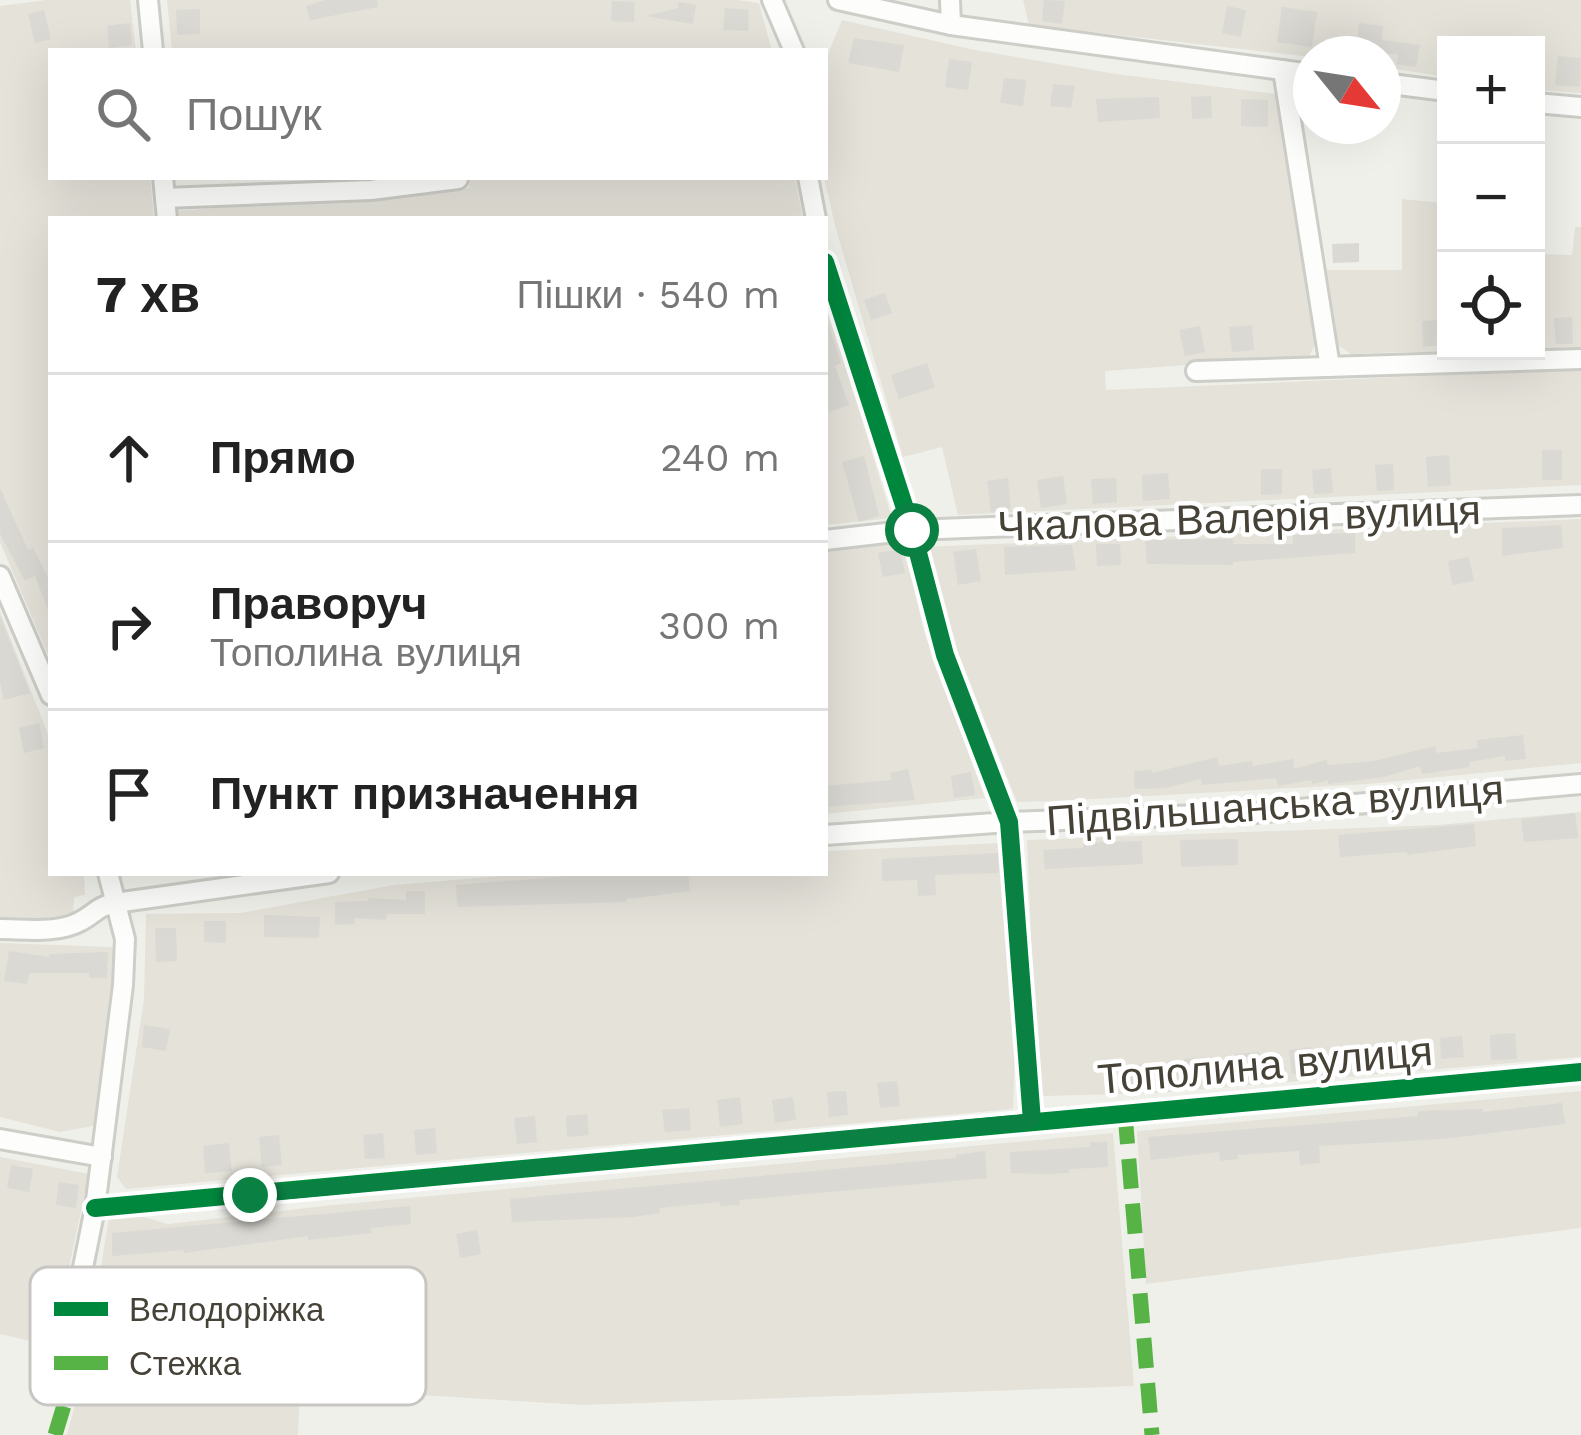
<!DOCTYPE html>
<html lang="uk">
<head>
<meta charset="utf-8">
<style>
	body { margin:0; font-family:"Work Sans",sans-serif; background:#f2f2f2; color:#222 }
	.controls { position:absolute; right:36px; top:36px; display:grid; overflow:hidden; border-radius:0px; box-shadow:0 12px 48px #0002 }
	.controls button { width:108px; height:108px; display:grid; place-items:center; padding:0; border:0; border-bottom:3px solid #e0e0e0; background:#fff; color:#222; font:60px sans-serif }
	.compass { position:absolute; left:1293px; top:36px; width:108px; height:108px; border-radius:50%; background:#fff; box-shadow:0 12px 48px #0002; rotate:120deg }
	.stop { position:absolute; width:36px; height:36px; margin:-27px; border:9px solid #0b8043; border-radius:50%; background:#fff }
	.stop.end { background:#0b8043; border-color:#fff; box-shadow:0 3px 12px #0008 }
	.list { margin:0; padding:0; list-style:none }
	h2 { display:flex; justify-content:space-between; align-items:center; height:156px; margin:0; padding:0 48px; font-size:51px }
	h2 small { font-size:39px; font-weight:400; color:#767676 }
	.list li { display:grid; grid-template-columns:78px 1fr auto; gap:36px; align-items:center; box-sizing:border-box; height:168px; padding:0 48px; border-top:3px solid #e0e0e0 }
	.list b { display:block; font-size:45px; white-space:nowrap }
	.list p { margin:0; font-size:39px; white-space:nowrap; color:#767676 }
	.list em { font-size:39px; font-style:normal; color:#767676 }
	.icon { flex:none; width:66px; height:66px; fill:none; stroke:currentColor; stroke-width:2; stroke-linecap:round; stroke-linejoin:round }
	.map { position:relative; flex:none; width:1581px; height:1435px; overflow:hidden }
	.search { position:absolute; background:#fff; box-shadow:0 12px 48px #0002; left:48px; top:48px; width:780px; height:132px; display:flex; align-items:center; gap:30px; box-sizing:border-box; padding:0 42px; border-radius:0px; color:#767676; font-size:45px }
	.panel { position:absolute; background:#fff; box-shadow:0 12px 48px #0002; left:48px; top:216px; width:780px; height:660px; border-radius:0px }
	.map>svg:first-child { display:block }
	.residential { fill:#e4e2d9 }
	.building { fill:#dad9d3 }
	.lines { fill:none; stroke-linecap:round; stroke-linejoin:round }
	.minor-casing { stroke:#cecec8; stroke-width:24 }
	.minor { stroke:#fdfdfc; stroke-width:18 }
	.quiet { stroke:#57b346; stroke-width:15; stroke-dasharray:30 15; stroke-linecap:butt }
	.cycleway-casing { stroke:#fff; stroke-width:26 }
	.cycleway { stroke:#00873e; stroke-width:18 }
	.route { stroke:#0b8043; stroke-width:15 }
	.labels { text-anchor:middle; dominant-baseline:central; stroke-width:9; stroke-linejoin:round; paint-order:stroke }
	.street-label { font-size:42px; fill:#474237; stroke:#fff }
	.key { fill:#fff; stroke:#c8c6c3; stroke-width:3 }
	.key-label { font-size:33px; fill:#474237 }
</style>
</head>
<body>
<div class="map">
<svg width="1581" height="1435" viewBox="0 0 1581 1435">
	<rect width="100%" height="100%" fill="#f0f0eb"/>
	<!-- residential -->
	<g class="residential">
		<polygon points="46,0 130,0 136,51 51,51 51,177 150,177 154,219 51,219 51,662 0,542 0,6"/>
		<polygon points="167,0 737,0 759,3 772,51 172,51"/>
		<polygon points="1023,0 1581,0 1581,93 1536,90 1536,45 1446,45 1446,77 1383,67 1383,54 1311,57 1029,25"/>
		<polygon points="842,20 975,50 1116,74 1276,94 1316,343 1309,356 1105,371 1106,390 1581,369 1581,485 958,515 942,447 903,457 835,226 824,177 825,61"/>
		<polygon points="470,177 795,177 803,219 177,219 176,211 469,188"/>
		<polygon points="1402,199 1442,203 1446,250 1446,351 1536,351 1536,254 1572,255 1575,227 1581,227 1581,350 1512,352 1402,352 1351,354 1338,345 1327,270 1402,270"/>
		<polygon points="825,299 846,368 892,518 825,525"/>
		<polygon points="1581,519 1581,763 1368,784 1055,801 1017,802 955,645 924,547"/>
		<polygon points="903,539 924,632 985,798 825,814 825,549"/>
		<polygon points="0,612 51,742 51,873 84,873 85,895 74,897 73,912 53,918 0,918"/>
		<polygon points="1581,812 1581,1057 1158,1093 1044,1096 1037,1087 1027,840 1438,825"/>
		<polygon points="1000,843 1016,1027 1013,1109 126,1189 117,1177 144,999 146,914 240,913 394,885 541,873 825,873 825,851"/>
		<polygon points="0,943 112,947 116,960 98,1125 60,1132 0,1117"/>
		<polygon points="1581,1091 1581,1228 1146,1284 1137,1131"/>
		<polygon points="1113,1133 1134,1386 584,1405 300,1388 298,1435 67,1435 85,1367 109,1217 137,1215 168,1224 333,1205"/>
		<polygon points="0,1157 89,1174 52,1346 0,1334"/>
	</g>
	<!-- building -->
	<g class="building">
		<polygon points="326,0 377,0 378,7 310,20 306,6"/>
		<polygon points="1044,0 1065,1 1062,24 1042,21"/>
		<polygon points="612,1 635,2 634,22 611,21"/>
		<polygon points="678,2 696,5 693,24 646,16 678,8"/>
		<polygon points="1227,6 1246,10 1241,37 1222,33"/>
		<polygon points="1282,7 1317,12 1312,47 1277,42"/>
		<polygon points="725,8 749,10 748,31 723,30"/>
		<polygon points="200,9 200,34 177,35 176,10"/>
		<polygon points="44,10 51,39 35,43 28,14"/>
		<polygon points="130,23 132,45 109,48 107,26"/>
		<polygon points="1359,23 1383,26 1382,40 1420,45 1416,67 1397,64 1398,54 1356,53"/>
		<polygon points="854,38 904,45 899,72 848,63"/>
		<polygon points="1558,56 1581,58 1580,87 1555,85"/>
		<polygon points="949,59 972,62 968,90 945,87"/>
		<polygon points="1004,78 1026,80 1023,106 1000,103"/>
		<polygon points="1053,84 1075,86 1071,108 1050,106"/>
		<polygon points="1211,96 1212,118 1192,119 1191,97"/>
		<polygon points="1159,97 1160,118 1098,122 1096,99"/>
		<polygon points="1241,99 1268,100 1268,127 1241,126"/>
		<polygon points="1359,243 1359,262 1333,263 1332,244"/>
		<polygon points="885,293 892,313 871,320 864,300"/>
		<polygon points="1572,317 1573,344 1556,344 1554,318"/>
		<polygon points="1441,320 1443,345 1423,347 1422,321"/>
		<polygon points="825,323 828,323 841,363 835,366 849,405 829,412 825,400"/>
		<polygon points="1252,325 1254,350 1232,352 1229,327"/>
		<polygon points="1200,326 1205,352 1185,356 1179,330"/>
		<polygon points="927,363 935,387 899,399 891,375"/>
		<rect x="1542" y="450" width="20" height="30"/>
		<polygon points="1449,455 1451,485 1428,487 1426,457"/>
		<polygon points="864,456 879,516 859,522 842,462"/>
		<polygon points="1393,464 1394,490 1377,491 1375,465"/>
		<polygon points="1331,468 1333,493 1314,494 1312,470"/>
		<polygon points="1261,469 1282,469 1282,494 1261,495"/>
		<polygon points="1168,473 1170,499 1143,501 1142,475"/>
		<polygon points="1063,476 1067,504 1041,508 1037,480"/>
		<polygon points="1008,478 1011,509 991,512 987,481"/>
		<polygon points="1116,478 1117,502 1093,504 1091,479"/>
		<polygon points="0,488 28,550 33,548 51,583 51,617 35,576 25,581 0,534"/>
		<polygon points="1561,525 1563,548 1502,556 1502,528"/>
		<polygon points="1355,533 1355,553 1233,562 1233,565 1147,564 1145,540 1233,539 1233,544 1293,544 1293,535"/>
		<polygon points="1096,544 1120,544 1121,565 1097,566"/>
		<polygon points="1072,545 1076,570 1005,575 1004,547"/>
		<polygon points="900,549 905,573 883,577 878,553"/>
		<polygon points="976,549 981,581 958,585 953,552"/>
		<polygon points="1469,557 1474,581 1452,585 1448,561"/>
		<polygon points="0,616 30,693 4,700 0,682"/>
		<polygon points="39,723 44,748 24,753 19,728"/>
		<polygon points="1523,735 1526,759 1505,761 1505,756 1469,762 1470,767 1422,774 1420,766 1384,777 1328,784 1328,780 1313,784 1311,780 1278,786 1276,778 1202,785 1201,779 1165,788 1135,789 1134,771 1152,770 1152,773 1217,757 1219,766 1252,761 1253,766 1293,759 1294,769 1326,760 1328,765 1374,761 1435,746 1437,753 1478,748 1477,740"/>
		<polygon points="908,769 915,800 825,807 825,786 892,780 890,773"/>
		<polygon points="971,772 975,795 954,798 951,776"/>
		<polygon points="1575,813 1578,838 1524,842 1521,819"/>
		<polygon points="1474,824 1476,846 1407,855 1407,852 1340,857 1338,835"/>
		<polygon points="1238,839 1238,865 1181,867 1180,840"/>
		<polygon points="1142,841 1143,864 1045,869 1043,850 1083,848 1083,843"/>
		<polygon points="998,853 999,873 935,875 936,895 918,896 917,880 882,881 882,859"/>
		<polygon points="609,873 688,873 690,891 627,899 627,902 457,907 456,885"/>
		<polygon points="406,891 425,891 425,914 387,914 386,920 354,918 355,924 335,925 335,902 368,901 368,898 406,900"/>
		<polygon points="264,915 320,917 319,938 264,937"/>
		<polygon points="204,921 226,921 226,943 204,942"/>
		<polygon points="155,928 176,928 177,961 156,962"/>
		<polygon points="9,951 49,957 49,954 108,952 107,978 89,978 89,973 29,973 27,984 4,981"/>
		<polygon points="144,1025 170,1029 166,1051 142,1047"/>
		<polygon points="1515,1033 1517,1059 1491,1060 1490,1035"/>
		<polygon points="1462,1036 1464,1057 1441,1059 1440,1038"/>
		<polygon points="1311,1047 1314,1072 1292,1074 1289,1050"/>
		<polygon points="1259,1052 1261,1076 1237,1077 1235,1054"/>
		<polygon points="1205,1057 1208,1082 1187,1084 1184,1059"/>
		<polygon points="1152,1064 1153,1085 1129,1087 1128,1065"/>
		<polygon points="897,1081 900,1106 880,1108 877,1083"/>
		<polygon points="846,1091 848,1115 829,1117 827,1092"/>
		<polygon points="740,1097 743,1124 720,1127 717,1100"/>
		<polygon points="793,1097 796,1120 775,1123 772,1100"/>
		<polygon points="1562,1103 1565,1124 1442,1139 1319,1146 1320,1163 1300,1165 1299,1151 1237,1155 1238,1159 1220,1161 1219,1152 1151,1160 1148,1137 1418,1116 1418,1111 1483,1109 1483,1112"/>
		<polygon points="689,1108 691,1130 665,1132 662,1110"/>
		<polygon points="587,1114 589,1135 567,1137 566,1116"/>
		<polygon points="535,1116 537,1142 517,1144 514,1118"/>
		<polygon points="435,1128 437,1153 416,1155 414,1130"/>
		<polygon points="383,1133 385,1158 365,1159 363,1135"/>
		<polygon points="279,1135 282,1165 262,1167 259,1137"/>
		<polygon points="1090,1142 1107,1142 1108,1167 1069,1169 1069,1173 1048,1174 1011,1173 1010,1152 1090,1147"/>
		<polygon points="229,1143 232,1171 205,1173 203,1146"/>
		<polygon points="985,1151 987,1178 739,1200 740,1205 720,1206 720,1202 659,1208 660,1213 633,1217 512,1222 510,1199 956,1158 956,1155"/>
		<polygon points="11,1165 33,1169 29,1192 7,1188"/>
		<polygon points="59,1182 79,1185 76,1208 56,1205"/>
		<polygon points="410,1206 411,1224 371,1228 372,1233 308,1240 308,1236 184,1253 184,1250 112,1256 112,1233"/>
		<polygon points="477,1230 481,1254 460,1258 456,1234"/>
	</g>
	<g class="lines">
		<defs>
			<g id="minor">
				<polyline points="148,0 153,51"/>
				<polyline points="772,0 794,51"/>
				<polyline points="838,0 951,25 1311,74"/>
				<polyline points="950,0 951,25"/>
				<polyline points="1283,70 1330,367"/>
				<polyline points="1383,83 1446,91"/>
				<polyline points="1536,103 1581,107"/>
				<polyline points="163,177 167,219"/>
				<polyline points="808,177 816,219"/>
				<polyline points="165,198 371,190 458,179"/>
				<polyline points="825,262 912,530 945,655 1009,822 1032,1121"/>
				<polyline points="1196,371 1581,359"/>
				<polyline points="825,540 912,530 1581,505"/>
				<polyline points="0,576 51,695"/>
				<polyline points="825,835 1009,822 1254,813 1581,784"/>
				<path d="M0,929C25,929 58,934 81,921C96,913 96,907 115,903L329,873"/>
				<polyline points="0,1139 102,1157"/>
				<polyline points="95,1208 1581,1072"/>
				<polyline points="74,1312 95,1208 123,985 125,939 108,873"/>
			</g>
		</defs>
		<!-- minor casing -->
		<use href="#minor" class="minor-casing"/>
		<!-- minor -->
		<use href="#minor" class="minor"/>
		<!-- quiet -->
		<g class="quiet">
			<polyline points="1125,1114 1152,1435"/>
			<polyline points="55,1435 65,1402 57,1401 74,1312"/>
		</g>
		<defs>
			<g id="cycleway">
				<polyline points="825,262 912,530 945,655 1009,822 1032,1121"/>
				<polyline points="95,1208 1581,1072"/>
			</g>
		</defs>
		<!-- cycleway casing -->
		<use href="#cycleway" class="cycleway-casing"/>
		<!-- cycleway -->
		<use href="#cycleway" class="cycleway"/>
	</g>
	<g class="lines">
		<!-- route -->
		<polyline class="route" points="250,1195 1032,1121 1009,822 945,655 912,530"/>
	</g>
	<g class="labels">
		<!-- street labels -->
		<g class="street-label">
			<text transform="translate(1239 518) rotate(-2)">Чкалова Валерія вулиця</text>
			<text transform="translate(1275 805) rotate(-4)">Підвільшанська вулиця</text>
			<text transform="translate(1265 1065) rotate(-5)">Тополина вулиця</text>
		</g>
	</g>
	<!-- legend -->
	<rect x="30" y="1267" width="396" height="138" rx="18" class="key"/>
	<rect x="54" y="1302" width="54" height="14" fill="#00873e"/>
	<rect x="54" y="1356" width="54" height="14" fill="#57b346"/>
	<g class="key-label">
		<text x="129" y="1321">Велодоріжка</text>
		<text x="129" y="1375">Стежка</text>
	</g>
</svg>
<div class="controls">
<button>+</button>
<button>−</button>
<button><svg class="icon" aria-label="locate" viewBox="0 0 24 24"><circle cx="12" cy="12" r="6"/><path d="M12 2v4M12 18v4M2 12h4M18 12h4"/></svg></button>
</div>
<svg class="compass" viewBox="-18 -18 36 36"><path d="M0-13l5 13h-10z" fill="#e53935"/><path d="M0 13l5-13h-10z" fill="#767676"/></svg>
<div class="stop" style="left:912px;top:530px"></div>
<div class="stop end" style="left:250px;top:1195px"></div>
<div class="search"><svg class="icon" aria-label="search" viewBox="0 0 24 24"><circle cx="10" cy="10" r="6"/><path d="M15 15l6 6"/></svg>Пошук</div>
<section class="panel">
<h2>7 хв<small>Пішки · 540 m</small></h2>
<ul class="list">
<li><svg class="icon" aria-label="ahead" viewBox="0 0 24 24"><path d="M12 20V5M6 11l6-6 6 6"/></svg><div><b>Прямо</b></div><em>240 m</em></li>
<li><svg class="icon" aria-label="right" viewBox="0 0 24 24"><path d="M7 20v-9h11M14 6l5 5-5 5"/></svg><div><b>Праворуч</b><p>Тополина вулиця</p></div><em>300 m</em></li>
<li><svg class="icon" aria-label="arrive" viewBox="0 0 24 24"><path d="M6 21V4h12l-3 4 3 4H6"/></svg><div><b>Пункт призначення</b></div></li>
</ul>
</section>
</div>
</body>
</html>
